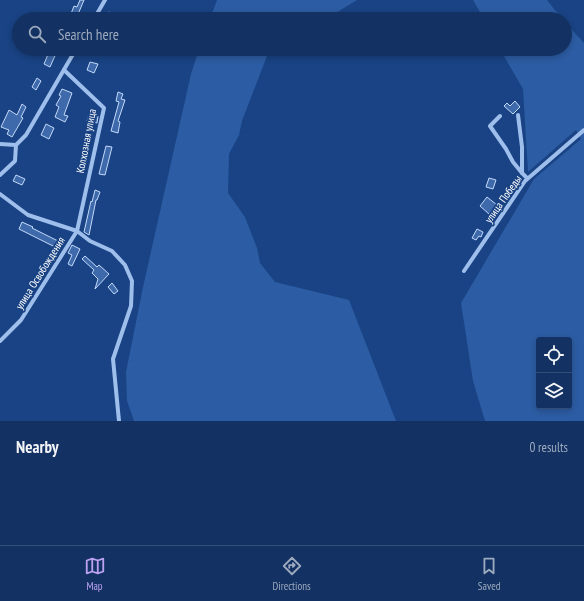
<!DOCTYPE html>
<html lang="en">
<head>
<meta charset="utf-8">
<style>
	body { margin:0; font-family:"PT Sans Narrow",sans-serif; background:#203e6c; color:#f1f3f6 }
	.controls { position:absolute; right:12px; bottom:12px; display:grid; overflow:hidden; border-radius:4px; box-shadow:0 2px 6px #0003 }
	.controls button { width:36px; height:36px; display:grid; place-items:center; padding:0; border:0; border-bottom:1px solid #324d78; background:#133263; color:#f1f3f6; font:20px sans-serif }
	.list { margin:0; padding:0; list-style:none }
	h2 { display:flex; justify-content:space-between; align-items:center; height:52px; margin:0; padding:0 16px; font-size:17px }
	h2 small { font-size:13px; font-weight:400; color:#9daabe }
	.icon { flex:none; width:22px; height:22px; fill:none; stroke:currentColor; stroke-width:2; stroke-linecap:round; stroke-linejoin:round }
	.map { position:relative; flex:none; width:584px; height:421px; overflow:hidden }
	.search { position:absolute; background:#133263; box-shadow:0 2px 6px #0003; left:12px; right:12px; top:12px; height:44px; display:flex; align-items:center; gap:10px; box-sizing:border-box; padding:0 14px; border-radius:22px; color:#9daabe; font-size:15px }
	.sheet { height:124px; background:#133263 }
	nav { display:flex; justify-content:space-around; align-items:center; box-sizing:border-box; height:56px; border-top:1px solid #324d78; background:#133263; font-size:11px; color:#9daabe }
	nav a { display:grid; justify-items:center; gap:2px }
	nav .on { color:#bca0f2 }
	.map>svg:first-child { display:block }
	.green { fill:#2c5ca3; fill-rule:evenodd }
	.building { fill:#3e6aab; stroke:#c3d9f9 }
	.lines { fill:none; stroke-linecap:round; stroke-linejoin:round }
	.minor { stroke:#9ebeec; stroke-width:4 }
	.labels { text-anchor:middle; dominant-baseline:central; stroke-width:3.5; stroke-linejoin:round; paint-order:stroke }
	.street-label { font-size:11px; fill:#fff; stroke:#194384 }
</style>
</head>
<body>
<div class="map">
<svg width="584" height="421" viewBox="0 0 584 421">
	<rect width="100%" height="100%" fill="#194384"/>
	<!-- green -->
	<g class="green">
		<polygon points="217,0 357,0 326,19 210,19"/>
		<polygon points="473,0 547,0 562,19 484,19"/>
		<path d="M565,22L584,43V421H485L473,381L461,303L534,179L581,139L576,130L528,172L523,89L500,49H565ZM539,340H569V406H539Z"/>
		<polygon points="199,49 278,49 267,56 242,121 239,135 229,154 228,193 245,217 257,248 260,263 275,282 349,300 396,421 134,421 127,401 126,372 143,287 191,74"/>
	</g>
	<!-- building -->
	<g class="building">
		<polygon points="80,0 84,0 76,19 69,19 74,6 77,7"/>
		<polygon points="109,12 117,16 118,13 130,19 106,19"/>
		<polygon points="43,49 58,49 50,67 44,64 49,52"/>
		<polygon points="90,62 98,64 94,73 87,70"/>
		<polygon points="37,78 41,81 36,90 32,87"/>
		<polygon points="62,89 72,93 64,115 68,116 65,122 55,117 59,107 56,105 61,96 59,95"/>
		<polygon points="118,92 123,94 121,99 125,100 118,121 120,122 118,133 111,131 119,102 116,101"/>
		<polygon points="515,101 520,107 513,114 504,106 507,103 510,106"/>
		<polygon points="22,104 26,107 21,117 23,118 12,137 7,134 9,130 1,127 9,110 17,115"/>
		<polygon points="89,114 98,116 97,123 87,121"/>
		<polygon points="46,124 54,128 49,139 41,135"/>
		<polygon points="106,146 112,147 105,175 99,174"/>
		<polygon points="16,175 25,179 22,185 13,181"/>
		<polygon points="489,178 496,180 493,189 486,187"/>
		<polygon points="95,190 100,192 97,200 96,200 89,235 84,232 91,201 92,202"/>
		<polygon points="487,197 497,205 489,214 480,206"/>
		<polygon points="22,222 33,227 32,228 58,241 55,247 19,229"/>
		<polygon points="477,229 483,232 481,237 479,236 476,240 472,238"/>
		<polygon points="72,245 80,249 72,266 68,264 72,255 68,253"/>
		<polygon points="85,256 97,267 99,265 109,274 95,289 98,279 92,273 94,270 82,259"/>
		<polygon points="112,283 118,291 114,294 108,287"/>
	</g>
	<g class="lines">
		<!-- minor -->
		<g class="minor">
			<polyline points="94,19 105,0"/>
			<polyline points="64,70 104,108 77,231 90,241 112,251 125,265 132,281 131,306 113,359 119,421"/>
			<polyline points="518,115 522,147 522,173 527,178"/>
			<polyline points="500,116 490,126 506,149 513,162 522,173"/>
			<polyline points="0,144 16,145 26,135 76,49"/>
			<polyline points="0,175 15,161 16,145"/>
			<polyline points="0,194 28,215 77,231 21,320 0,341"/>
			<polyline points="464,271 525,181 584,130"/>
		</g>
	</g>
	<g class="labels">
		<!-- street labels -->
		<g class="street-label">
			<text transform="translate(86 141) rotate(-79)">Колхозная улица</text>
			<text transform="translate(503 199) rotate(-55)">улица Победы</text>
			<text transform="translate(40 273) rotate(-58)">улица Освобождения</text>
		</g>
	</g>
</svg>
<div class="controls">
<button><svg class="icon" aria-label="locate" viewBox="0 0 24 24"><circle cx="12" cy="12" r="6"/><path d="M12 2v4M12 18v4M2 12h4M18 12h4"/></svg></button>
<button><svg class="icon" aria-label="layers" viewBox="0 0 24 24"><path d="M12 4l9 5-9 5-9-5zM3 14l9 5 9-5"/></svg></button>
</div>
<div class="search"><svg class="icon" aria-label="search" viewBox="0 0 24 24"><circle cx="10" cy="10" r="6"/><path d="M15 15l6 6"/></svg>Search here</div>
</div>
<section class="sheet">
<h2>Nearby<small>0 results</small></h2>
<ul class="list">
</ul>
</section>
<nav>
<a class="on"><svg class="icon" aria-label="map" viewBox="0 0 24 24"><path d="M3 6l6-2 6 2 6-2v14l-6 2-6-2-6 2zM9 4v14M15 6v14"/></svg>Map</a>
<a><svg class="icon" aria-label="directions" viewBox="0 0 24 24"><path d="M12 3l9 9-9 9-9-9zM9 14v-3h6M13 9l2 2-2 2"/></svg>Directions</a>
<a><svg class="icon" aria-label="saved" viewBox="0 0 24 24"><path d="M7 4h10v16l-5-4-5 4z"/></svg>Saved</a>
</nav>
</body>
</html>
